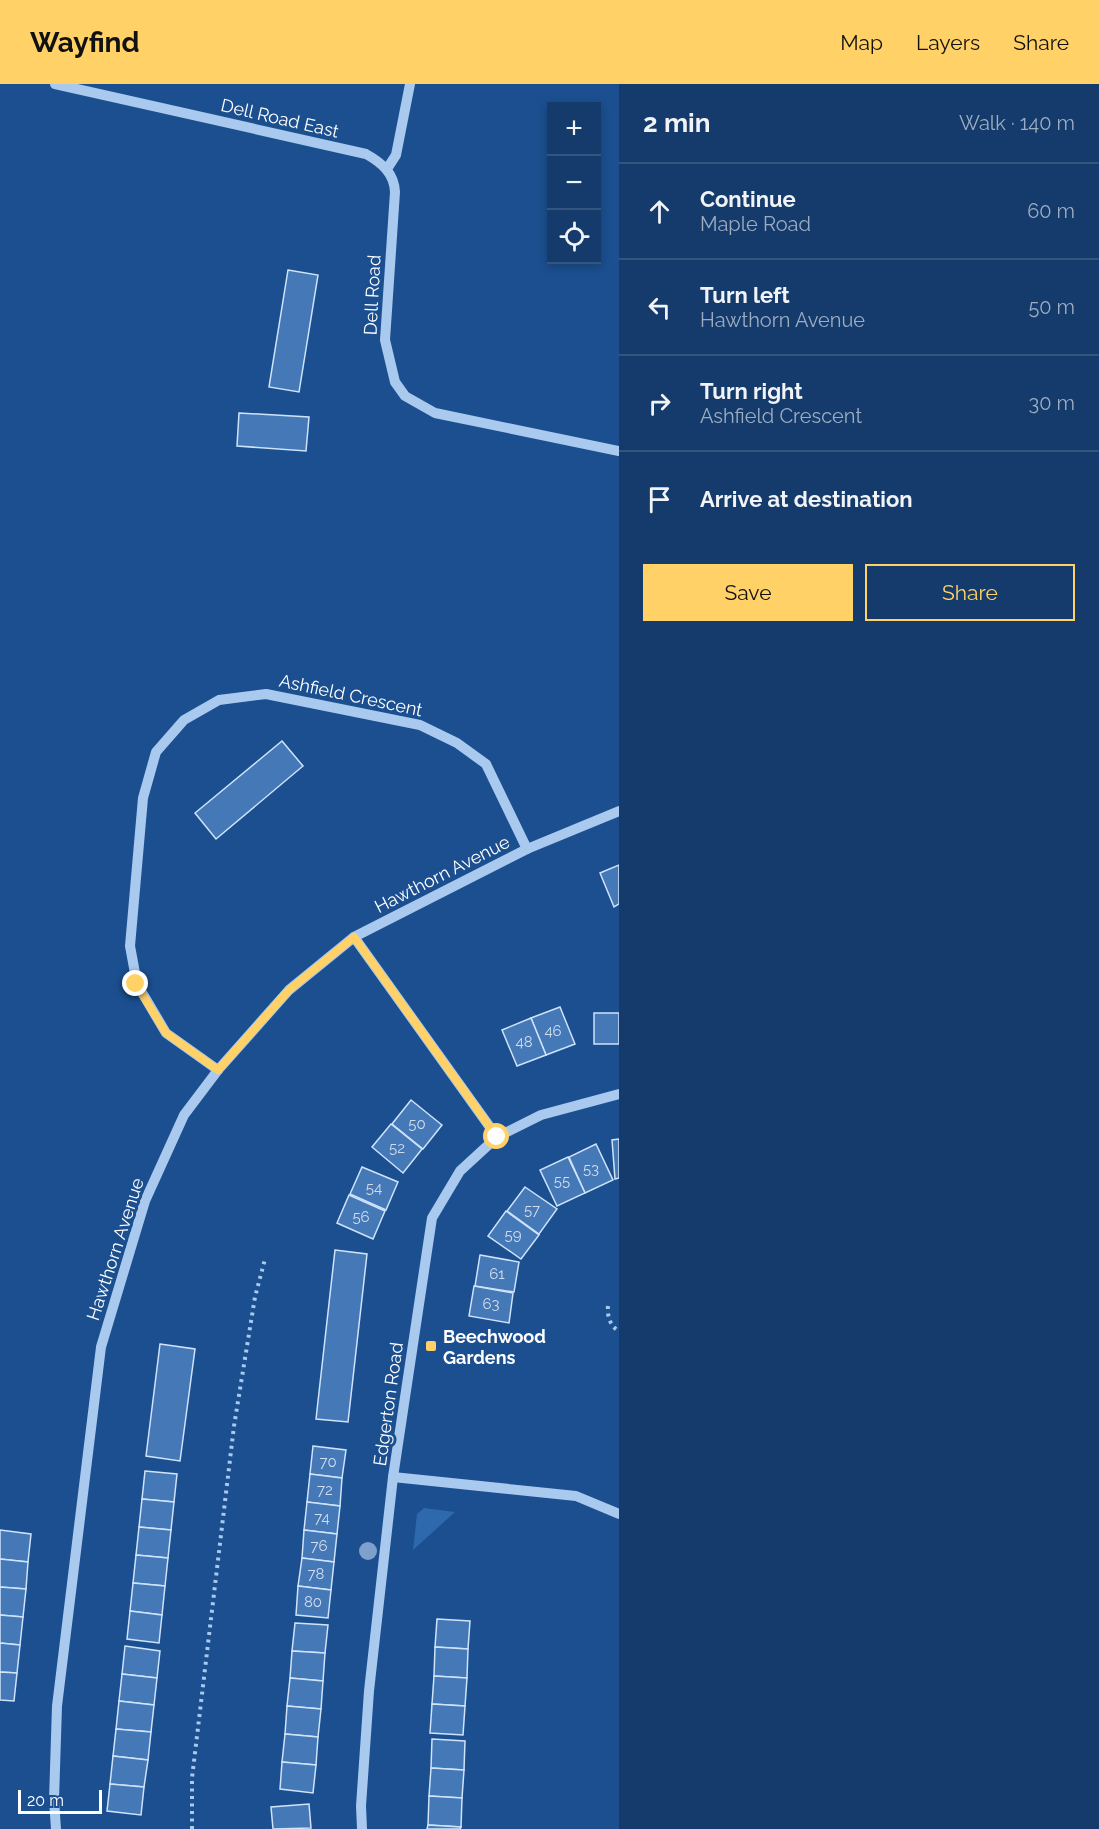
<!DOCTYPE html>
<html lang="en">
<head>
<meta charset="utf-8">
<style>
	body { margin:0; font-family:Raleway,sans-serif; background:#1d4271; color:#f1f3f6 }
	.controls { position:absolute; right:18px; top:18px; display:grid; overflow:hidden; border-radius:0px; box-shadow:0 3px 9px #0003 }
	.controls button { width:54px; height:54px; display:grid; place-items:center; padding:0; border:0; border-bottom:2px solid #33557e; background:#143b6b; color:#f1f3f6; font:30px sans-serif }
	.scale { position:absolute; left:18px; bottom:15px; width:84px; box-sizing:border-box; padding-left:6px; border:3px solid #fff; border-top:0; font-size:16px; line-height:21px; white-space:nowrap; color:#fff; -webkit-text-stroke:4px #1b4f8f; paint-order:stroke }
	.stop { position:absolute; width:18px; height:18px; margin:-14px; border:4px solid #ffd166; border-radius:50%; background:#fff }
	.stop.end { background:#ffd166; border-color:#fff; box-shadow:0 2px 6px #0008 }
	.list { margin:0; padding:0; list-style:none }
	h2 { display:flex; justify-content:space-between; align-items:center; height:78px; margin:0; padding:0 24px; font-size:26px }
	h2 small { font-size:20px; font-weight:400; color:#9dadc1 }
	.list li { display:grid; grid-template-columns:39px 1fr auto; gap:18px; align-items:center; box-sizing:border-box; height:96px; padding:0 24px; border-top:2px solid #33557e }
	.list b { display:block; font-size:22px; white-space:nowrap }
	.list p { margin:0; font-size:20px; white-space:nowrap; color:#9dadc1 }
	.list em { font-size:20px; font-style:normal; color:#9dadc1 }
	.actions { display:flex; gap:12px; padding:18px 24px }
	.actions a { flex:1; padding:14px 0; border:2px solid #ffd166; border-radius:0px; text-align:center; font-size:21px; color:#ffd166 }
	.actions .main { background:#ffd166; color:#111 }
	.icon { flex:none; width:33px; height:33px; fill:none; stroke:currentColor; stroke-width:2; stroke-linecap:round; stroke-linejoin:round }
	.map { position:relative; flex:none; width:619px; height:1745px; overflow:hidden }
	header { display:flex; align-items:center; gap:36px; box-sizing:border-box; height:84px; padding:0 30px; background:#ffd166; color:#111 }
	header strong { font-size:28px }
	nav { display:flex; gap:33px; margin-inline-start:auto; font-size:21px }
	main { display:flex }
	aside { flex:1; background:#143b6b }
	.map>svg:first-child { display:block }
	.green { fill:#2e69ad }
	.building { fill:#4478b7; stroke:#cfe3fa; stroke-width:1.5 }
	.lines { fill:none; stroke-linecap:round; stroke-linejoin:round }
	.path { stroke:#a9c9ee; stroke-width:4; stroke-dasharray:3 4.5; stroke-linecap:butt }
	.minor { stroke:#a9c9ee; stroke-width:10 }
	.tree { fill:#7ea0ca }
	.route { stroke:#ffd166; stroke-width:8 }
	.poi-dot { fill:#ffd166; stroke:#1b4f8f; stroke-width:2 }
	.labels { text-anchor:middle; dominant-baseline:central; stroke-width:6; stroke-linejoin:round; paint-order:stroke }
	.number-label { font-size:15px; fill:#d0dded }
	.street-label { font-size:18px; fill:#fff; stroke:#1b4f8f }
	.poi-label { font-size:18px; font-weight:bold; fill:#fff; stroke:#1b4f8f; text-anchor:start }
</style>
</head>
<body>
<header>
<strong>Wayfind</strong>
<nav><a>Map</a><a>Layers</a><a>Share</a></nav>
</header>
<main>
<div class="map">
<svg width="619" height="1745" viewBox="0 0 619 1745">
	<rect width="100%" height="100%" fill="#1b4f8f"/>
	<!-- green -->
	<polygon class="green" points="424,1424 455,1428 413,1466 417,1430"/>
	<!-- building -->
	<g class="building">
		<polygon points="288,186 318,191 299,308 269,303"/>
		<polygon points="239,329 309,333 306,367 237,362"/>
		<polygon points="282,657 303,682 216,755 195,729"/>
		<polygon points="619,781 619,820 614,823 600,789"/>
		<polygon points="560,923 575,960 546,971 531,934"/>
		<rect x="594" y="929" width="25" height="31"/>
		<polygon points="531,934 546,971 517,982 502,946"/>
		<polygon points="411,1016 442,1041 423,1065 392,1040"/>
		<polygon points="391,1040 422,1065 403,1089 372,1063"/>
		<polygon points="619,1055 619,1094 615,1095 612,1056"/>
		<polygon points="596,1060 613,1096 585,1109 569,1073"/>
		<polygon points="568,1073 585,1109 557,1122 540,1086"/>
		<polygon points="362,1083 398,1098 386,1126 350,1110"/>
		<polygon points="525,1103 557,1125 539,1150 507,1127"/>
		<polygon points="349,1111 385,1127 373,1155 337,1139"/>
		<polygon points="506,1127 539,1151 521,1175 488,1152"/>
		<polygon points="335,1166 367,1170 348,1338 316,1335"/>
		<polygon points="480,1171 519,1178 514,1208 475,1202"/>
		<polygon points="474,1202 513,1209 509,1239 469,1232"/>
		<polygon points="160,1260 195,1265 180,1377 146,1372"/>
		<polygon points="313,1362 346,1366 342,1394 310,1390"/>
		<polygon points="145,1387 177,1390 174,1418 142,1415"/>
		<polygon points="310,1390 342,1394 340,1422 307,1418"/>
		<polygon points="142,1415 174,1418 171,1446 139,1443"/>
		<polygon points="307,1418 340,1422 337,1450 304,1446"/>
		<polygon points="139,1443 171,1446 168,1474 136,1471"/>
		<polygon points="0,1446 31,1450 28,1478 0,1475"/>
		<polygon points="304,1446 337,1450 334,1478 302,1474"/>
		<polygon points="136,1471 168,1474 165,1502 133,1499"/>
		<polygon points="302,1474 334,1478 331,1506 298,1502"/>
		<polygon points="0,1475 28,1478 26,1505 0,1503"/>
		<polygon points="133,1499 165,1502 162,1531 130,1527"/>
		<polygon points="298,1502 331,1506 328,1534 296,1531"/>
		<polygon points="0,1503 26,1505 23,1533 0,1531"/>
		<polygon points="130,1527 162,1531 159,1559 127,1555"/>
		<polygon points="0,1531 23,1533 20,1561 0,1559"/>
		<polygon points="437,1535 470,1537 468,1565 435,1563"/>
		<polygon points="295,1539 328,1541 325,1569 292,1567"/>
		<polygon points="0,1559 20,1561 17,1589 0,1588"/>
		<polygon points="125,1562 160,1567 157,1594 122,1590"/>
		<polygon points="435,1563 468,1565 467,1594 434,1592"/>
		<polygon points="292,1567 325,1569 323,1597 290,1594"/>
		<polygon points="0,1588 17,1589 14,1617 0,1616"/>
		<polygon points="122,1590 157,1594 154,1621 119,1617"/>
		<polygon points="434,1592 467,1594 465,1622 432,1620"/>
		<polygon points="290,1594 323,1597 321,1625 287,1622"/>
		<polygon points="119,1617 154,1621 151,1648 116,1645"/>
		<polygon points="432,1620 465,1622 463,1651 430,1649"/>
		<polygon points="287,1622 321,1625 318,1653 285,1650"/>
		<polygon points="116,1645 151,1648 148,1676 113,1672"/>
		<polygon points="285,1650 318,1653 316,1681 282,1678"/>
		<polygon points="432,1655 465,1657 464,1686 431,1684"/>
		<polygon points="113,1672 148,1676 144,1703 110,1700"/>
		<polygon points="282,1678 316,1681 313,1709 280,1705"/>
		<polygon points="431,1684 464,1686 462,1714 429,1712"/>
		<polygon points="110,1700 144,1703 141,1731 107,1727"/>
		<polygon points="429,1712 462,1714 461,1743 428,1741"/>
		<polygon points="309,1720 311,1744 273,1745 271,1723"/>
		<polygon points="428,1741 461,1743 460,1745 427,1745"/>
	</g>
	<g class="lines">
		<!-- path -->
		<g class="path">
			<path d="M608,1222C607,1232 610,1242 619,1247"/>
			<polyline points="192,1745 192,1694 234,1342 255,1213 265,1175"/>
		</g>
		<!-- minor -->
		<g class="minor">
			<path d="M55,0L366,70C382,79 394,89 395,108L385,256L395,298L405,312L435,329L619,367"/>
			<polyline points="387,85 396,71 410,0"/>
			<polyline points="354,853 497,1053"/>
			<polyline points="218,986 166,949 137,900 130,862 143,714 156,668 184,636 219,616 266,610 420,641 457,659 486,680 527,765"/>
			<polyline points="393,1393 576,1412 619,1430"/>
			<polyline points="56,1745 54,1716 57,1622 101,1263 145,1117 184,1031 218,986 289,906 354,853 527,765 619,727"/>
			<polyline points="362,1745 361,1722 369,1607 393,1393 432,1134 460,1087 497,1053 541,1031 619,1010"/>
		</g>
	</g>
	<!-- trees -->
	<circle class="tree" cx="368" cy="1467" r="9"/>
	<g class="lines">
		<!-- route -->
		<polyline class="route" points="136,900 166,949 218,986 289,906 354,853 497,1053"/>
	</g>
	<!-- markers -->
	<rect class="poi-dot" x="425" y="1256" width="12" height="12" rx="3"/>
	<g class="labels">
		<!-- number labels -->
		<g class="number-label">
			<text x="553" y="947">46</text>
			<text x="524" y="958">48</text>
			<text x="417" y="1040">50</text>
			<text x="397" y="1064">52</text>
			<text x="591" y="1085">53</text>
			<text x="562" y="1097">55</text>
			<text x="374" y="1104">54</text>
			<text x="532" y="1126">57</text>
			<text x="361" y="1133">56</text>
			<text x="513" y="1151">59</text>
			<text x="497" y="1190">61</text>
			<text x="491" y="1220">63</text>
			<text x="328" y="1378">70</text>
			<text x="325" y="1406">72</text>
			<text x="322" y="1434">74</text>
			<text x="319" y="1462">76</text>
			<text x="316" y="1490">78</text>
			<text x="313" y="1518">80</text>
		</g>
		<!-- street labels -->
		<g class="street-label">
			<text transform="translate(280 34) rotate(13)">Dell Road East</text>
			<text transform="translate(372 211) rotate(-87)">Dell Road</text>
			<text transform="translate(351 611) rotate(12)">Ashfield Crescent</text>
			<text transform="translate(442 790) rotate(-27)">Hawthorn Avenue</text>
			<text transform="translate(115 1165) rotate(-72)">Hawthorn Avenue</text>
			<text transform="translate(388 1320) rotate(-82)">Edgerton Road</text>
		</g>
		<!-- poi labels -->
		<g class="poi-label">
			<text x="443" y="1252">Beechwood<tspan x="443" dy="21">Gardens</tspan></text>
		</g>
	</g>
</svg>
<div class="controls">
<button>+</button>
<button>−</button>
<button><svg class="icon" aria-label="locate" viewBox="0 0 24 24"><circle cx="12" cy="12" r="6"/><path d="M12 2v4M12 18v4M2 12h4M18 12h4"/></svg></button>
</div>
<div class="scale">20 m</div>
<div class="stop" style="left:497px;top:1053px"></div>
<div class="stop end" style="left:136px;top:900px"></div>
</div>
<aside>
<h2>2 min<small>Walk · 140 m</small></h2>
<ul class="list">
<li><svg class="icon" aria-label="ahead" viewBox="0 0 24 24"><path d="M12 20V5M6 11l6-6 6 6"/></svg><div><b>Continue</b><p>Maple Road</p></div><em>60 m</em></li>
<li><svg class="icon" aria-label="left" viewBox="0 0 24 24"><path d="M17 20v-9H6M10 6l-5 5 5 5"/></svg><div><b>Turn left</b><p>Hawthorn Avenue</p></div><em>50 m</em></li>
<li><svg class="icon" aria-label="right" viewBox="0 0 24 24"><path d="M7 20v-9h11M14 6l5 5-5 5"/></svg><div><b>Turn right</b><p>Ashfield Crescent</p></div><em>30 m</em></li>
<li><svg class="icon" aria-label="arrive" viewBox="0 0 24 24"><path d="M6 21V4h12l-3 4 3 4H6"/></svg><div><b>Arrive at destination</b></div></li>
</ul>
<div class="actions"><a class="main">Save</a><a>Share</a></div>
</aside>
</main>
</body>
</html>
